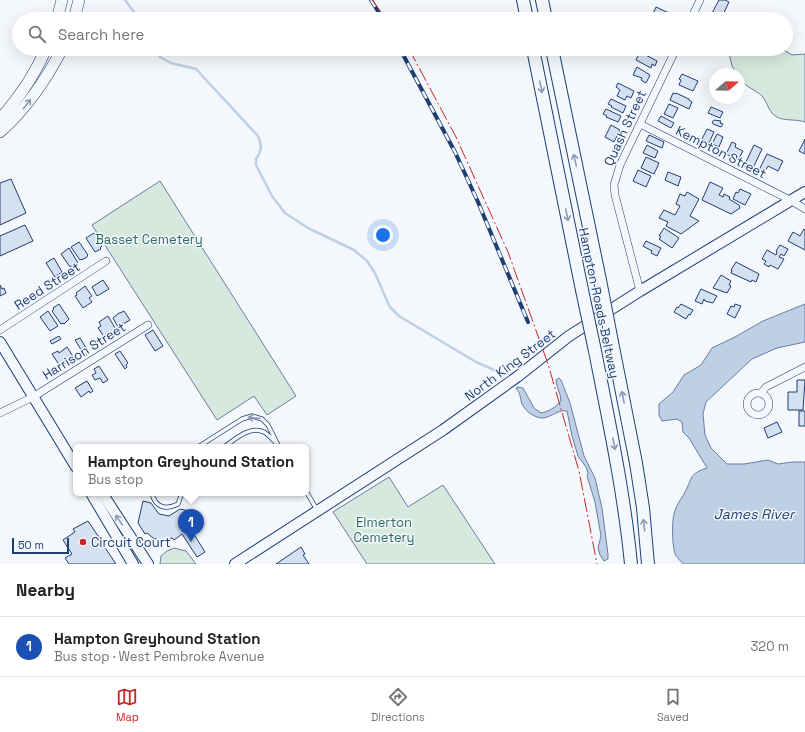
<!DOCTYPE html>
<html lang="en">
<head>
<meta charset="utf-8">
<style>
	body { margin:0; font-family:"Space Grotesk",sans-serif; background:#f6f6f6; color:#202124 }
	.compass { position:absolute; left:709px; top:68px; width:36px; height:36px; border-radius:50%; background:#fff; box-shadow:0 4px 16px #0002; rotate:70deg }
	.scale { position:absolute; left:12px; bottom:10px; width:57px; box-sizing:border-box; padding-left:4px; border:2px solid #1d3f73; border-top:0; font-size:11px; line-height:14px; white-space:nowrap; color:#1d3f73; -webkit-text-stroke:3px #f4f7fb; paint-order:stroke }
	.you { position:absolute; left:383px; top:235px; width:14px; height:14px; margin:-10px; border:3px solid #fff; border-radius:50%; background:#1a73e8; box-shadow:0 0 0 6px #1a73e833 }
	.badge { display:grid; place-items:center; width:26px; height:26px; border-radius:50%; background:#c62828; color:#fff; font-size:13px; font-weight:700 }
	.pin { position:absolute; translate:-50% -33px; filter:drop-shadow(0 1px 2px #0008) }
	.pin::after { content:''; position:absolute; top:21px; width:14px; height:12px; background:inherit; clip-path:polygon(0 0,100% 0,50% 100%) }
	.popup { position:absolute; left:73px; top:444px; width:236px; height:52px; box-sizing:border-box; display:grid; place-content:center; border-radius:6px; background:#fff; filter:drop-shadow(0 1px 3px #0005); font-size:13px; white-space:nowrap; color:#757577 }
	.popup b { font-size:15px; color:#202124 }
	.popup::after { content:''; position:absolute; left:50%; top:100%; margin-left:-8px; border:8px solid transparent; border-top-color:#fff }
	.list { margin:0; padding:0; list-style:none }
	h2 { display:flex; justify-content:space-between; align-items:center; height:52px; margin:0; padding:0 16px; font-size:17px }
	h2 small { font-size:13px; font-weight:400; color:#757577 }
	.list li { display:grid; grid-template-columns:26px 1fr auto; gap:12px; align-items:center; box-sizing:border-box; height:60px; padding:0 16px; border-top:1px solid #e0e0e0 }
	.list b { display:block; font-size:15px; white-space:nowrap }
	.list p { margin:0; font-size:13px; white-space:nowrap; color:#757577 }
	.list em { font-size:13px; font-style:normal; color:#757577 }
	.icon { flex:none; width:22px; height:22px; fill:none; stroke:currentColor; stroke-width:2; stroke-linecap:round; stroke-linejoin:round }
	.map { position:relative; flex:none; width:805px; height:564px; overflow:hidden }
	.search { position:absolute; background:#fff; box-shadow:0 4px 16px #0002; left:12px; right:12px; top:12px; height:44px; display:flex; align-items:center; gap:10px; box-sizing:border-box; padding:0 14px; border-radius:22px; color:#757577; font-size:15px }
	.sheet { height:112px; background:#fff }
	nav { display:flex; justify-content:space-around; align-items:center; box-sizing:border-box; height:56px; border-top:1px solid #e0e0e0; background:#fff; font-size:11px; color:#757577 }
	nav a { display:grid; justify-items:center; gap:2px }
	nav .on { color:#c62828 }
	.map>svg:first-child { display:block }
	.green { fill:#d7e8df; stroke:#687fa3 }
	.water { fill:#bed0e5; stroke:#687fa3 }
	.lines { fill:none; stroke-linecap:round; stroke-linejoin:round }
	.stream { stroke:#bed0e5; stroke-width:2.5 }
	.building { fill:#d5e0f0; stroke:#1d3f73 }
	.service-casing { stroke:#1d3f73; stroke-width:5 }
	.minor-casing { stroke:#1d3f73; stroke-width:8 }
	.secondary-casing { stroke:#1d3f73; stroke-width:12 }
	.primary-casing { stroke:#1d3f73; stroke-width:12 }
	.motorway-casing { stroke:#1d3f73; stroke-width:14 }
	.service { stroke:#f4f7fb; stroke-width:3.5 }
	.minor { stroke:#f4f7fb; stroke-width:7 }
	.secondary { stroke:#f4f7fb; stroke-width:10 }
	.primary { stroke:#f4f7fb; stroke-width:11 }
	.motorway { stroke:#f4f7fb; stroke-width:12 }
	.rail-casing { stroke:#1d3f73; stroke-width:4 }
	.rail { stroke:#f4f7fb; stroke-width:2.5; stroke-dasharray:8; stroke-linecap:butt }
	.motorway-bridge-casing { stroke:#1d3f73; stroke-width:14; stroke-linecap:butt }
	.motorway-bridge { stroke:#f4f7fb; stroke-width:12 }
	.power { stroke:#c62828; stroke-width:1; stroke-dasharray:14 3 2 3; stroke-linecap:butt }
	.oneway { stroke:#889bb7 }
	.poi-dot { fill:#c62828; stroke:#f4f7fb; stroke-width:1.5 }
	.labels { text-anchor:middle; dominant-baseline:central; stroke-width:3; stroke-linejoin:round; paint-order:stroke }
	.street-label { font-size:13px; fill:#1d3f73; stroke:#f4f7fb }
	.park-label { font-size:13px; fill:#2c6c60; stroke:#f4f7fb }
	.poi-label { font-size:13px; fill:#1d3f73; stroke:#f4f7fb; text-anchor:start }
	.water-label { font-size:14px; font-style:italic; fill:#1d3f73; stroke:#f4f7fb }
</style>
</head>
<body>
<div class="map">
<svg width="805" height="564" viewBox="0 0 805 564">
	<rect width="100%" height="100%" fill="#f4f7fb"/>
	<!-- green -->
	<g class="green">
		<path d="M728,49H782L792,55L805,54V122C797,119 783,121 777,117C769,113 768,104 763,97C756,89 740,86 739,74H737L732,66Z"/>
		<polygon points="160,181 296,396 267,415 254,396 217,420 92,225"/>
		<polygon points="389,477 408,507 443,485 495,564 367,564 333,512"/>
		<polygon points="174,548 186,551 196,564 160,564 161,556 167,551"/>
	</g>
	<!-- water -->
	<g class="water">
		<path d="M805,304V342L777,348L752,359L706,402L703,414L705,435L711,448L727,464H744L768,460L778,464L793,462H805V564H683C681,561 677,558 675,554C672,544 671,517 676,508C678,502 683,497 685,492C693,477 689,474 707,468L689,438L683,432L682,422L677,419L662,421L659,415V404L673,392L684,375L701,365L712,348L735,337L763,321Z"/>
		<path d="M559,378L561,380L570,403L584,456L595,478L602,508L608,554V559L604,561L600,555L598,548L601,536L595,502L587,476L588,473L586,467L578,456L572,436L567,411C559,409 552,417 543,418C535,418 526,412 522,404C520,399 521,393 516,389L517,387L523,388L534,408L541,413C548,412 556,407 561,401C561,393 556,387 556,380Z"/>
	</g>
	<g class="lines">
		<!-- stream -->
		<g class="stream">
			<polyline points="125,0 139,19"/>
			<path d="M155,49L160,57L171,63L196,69L258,136C262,145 262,151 256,159V165L272,196L285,213L308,228L354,250L367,261L375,273L384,294L390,307L399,316L476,362L501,373"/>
		</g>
	</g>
	<!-- building -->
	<g class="building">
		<polygon points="719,0 725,0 729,2 721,19 711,15"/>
		<polygon points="656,7 669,13 667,17 671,19 651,18"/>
		<polygon points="640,52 657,61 655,66 652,64 651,68 636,60"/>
		<polygon points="637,67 650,75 646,83 641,80 642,78 633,75"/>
		<polygon points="682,74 698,81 693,91 679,85 681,80 679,79"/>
		<polygon points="618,83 634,91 631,98 627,96 625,100 617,96 620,90 616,87"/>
		<polygon points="673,93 675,94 676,93 689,99 689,100 692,102 689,109 670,100"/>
		<polygon points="611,99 626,106 623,113 611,107 612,106 608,104"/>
		<polygon points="669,104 678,108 673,118 664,114"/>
		<polygon points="711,107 723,112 720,118 708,113"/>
		<polygon points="606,109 621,116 618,122 606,117 607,116 603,114"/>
		<polygon points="661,116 674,123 671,128 658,121"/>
		<polygon points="714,120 721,121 720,123 723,124 721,127 713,124 712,122"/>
		<polygon points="611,125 620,130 614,142 605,137"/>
		<polygon points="707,129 714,132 709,143 702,139"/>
		<polygon points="717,134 723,137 719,147 712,144"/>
		<polygon points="649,135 664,142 662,148 646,141"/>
		<polygon points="805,139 805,154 799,151"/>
		<polygon points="732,142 736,144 735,147 743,151 738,160 726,154"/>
		<polygon points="647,145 658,151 655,158 643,153"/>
		<polygon points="754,145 762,149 753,168 751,169 744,166"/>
		<polygon points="767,154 783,161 778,171 768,166 764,173 759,170"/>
		<polygon points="646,157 659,163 654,174 641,168"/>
		<polygon points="638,170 651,176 646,187 633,181"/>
		<polygon points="668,172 681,177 678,186 665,180"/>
		<polygon points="11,179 26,213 0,225 0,183"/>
		<polygon points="710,182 723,188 719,195 723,197 724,194 730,197 729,199 739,205 740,208 731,214 702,200"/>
		<polygon points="740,189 751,194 745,205 733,199 736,192 738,193"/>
		<polygon points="687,192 699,199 690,216 699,221 681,234 666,226 668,222 659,218 664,210 675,215 680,206 676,204 680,194 685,196"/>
		<polygon points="25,225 33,241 0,256 0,236"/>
		<polygon points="664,228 679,238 672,248 659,239 661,237 659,236"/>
		<polygon points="804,229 805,230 805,250 788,241 793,232 800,236"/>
		<polygon points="94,233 102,246 100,248 101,249 95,252 86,238"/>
		<polygon points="646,241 661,248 657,256 651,253 652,251 643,246"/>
		<polygon points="79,242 88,255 87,256 87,257 82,260 81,259 80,260 71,247"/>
		<polygon points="780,245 788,249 784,256 781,254 779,257 784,259 778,269 770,265 769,267 764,264 766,261 762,259 767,250 776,255 777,252 776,251"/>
		<polygon points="69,248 78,263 70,267 61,254"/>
		<polygon points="54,258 62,272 55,277 46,263"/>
		<polygon points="736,262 759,274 756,282 752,280 751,282 731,273 732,270 731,270"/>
		<polygon points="721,275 731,281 729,285 731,286 727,293 713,288"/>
		<polygon points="103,280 109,289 97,296 92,287"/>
		<polygon points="0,285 2,289 4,288 6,293 0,296"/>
		<polygon points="85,286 92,296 89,298 92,302 83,308 75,296 77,295 76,293"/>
		<polygon points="701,289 717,296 713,303 705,301 704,299 702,304 695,301"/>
		<polygon points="59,304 69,319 64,324 63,323 61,324 52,311 54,309 53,308"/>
		<polygon points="681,304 693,310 690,315 689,314 686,319 674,312 677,307 678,308"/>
		<polygon points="735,304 741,306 735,318 727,314 731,306 734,307"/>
		<polygon points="48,311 58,326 50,331 40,317"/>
		<polygon points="124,311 130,320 118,327 113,318 119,313 120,313"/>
		<polygon points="108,316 115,328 113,330 115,332 105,338 98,328 101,326 99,322"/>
		<polygon points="153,330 163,346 155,351 145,335"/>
		<polygon points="59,336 61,339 52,344 50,341"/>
		<polygon points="80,338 89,353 85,356 75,340"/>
		<polygon points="67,347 74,358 60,366 52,354 58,351 59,353"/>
		<polygon points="120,351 128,363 126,365 127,367 125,369 115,354"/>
		<polygon points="99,366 108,380 103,383 100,378 95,380 92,375 96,373 94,369"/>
		<polygon points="797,380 805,380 803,410 788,410 788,392 797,392"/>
		<polygon points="87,381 93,391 90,393 89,391 81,397 75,388"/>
		<rect x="799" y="411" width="6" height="15"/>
		<polygon points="777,422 782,432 768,438 764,428"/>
		<polygon points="143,501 151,503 159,514 169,516 180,509 189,511 187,523 205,552 197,557 182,534 174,540 172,538 162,541 153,538 147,533 145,534 138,523"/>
		<polygon points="88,521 98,536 99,536 103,542 102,543 116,564 69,564 65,558 72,554 63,540 75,532 73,529"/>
		<polygon points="301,547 305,554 303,555 309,564 276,564"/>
	</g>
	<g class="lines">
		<defs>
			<g id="service">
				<polyline points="198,447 242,419 252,416 262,419 268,425 279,447"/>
				<path d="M224,447C234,440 250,425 264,432C268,434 272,439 276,443"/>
				<polyline points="306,491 317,510"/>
				<path d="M152,493C155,508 166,510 178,504L182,493"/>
			</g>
			<g id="minor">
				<polyline points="691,19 700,0"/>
				<polyline points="640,124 792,201 805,209"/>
				<polyline points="640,291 615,195 614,185 620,165 676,49"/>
				<polyline points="0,330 106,261"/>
				<polyline points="761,393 766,387 805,367"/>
				<circle cx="758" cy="404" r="11"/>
				<polyline points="0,413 33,397 148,325"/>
			</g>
			<g id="secondary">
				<polyline points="0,342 76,467"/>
				<polyline points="91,493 133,564"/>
				<polyline points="102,493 148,564"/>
				<polyline points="235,564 443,430 517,377 569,336 640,291 805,192"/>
			</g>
			<g id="primary">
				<polyline points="57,19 62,0"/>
				<polyline points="74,19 79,0"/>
				<path d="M0,119C19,98 35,74 46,49"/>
				<path d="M0,132C26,109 46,80 62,49"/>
			</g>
			<g id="motorway">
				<polyline points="523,0 527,19"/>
				<polyline points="542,0 546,19"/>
				<polyline points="533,49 582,290"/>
				<polyline points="552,49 600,280"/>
				<polyline points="612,342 636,463 643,508 648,564"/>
				<path d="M595,351C609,422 624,492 631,564"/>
			</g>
		</defs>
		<!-- service casing -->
		<use href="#service" class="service-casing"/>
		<!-- minor casing -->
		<use href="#minor" class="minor-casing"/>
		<!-- secondary casing -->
		<use href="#secondary" class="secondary-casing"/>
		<!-- primary casing -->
		<use href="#primary" class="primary-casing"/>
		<!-- motorway casing -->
		<use href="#motorway" class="motorway-casing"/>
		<!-- service -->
		<use href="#service" class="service"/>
		<!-- minor -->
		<use href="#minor" class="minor"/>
		<!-- secondary -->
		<use href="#secondary" class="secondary"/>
		<!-- primary -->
		<use href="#primary" class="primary"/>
		<!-- motorway -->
		<use href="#motorway" class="motorway"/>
		<defs>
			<g id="rail">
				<polyline points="371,0 383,19"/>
				<polyline points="400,49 455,152 478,202 528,322"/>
			</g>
		</defs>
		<!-- rail casing -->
		<use href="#rail" class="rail-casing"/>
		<!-- rail -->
		<use href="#rail" class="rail"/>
		<defs>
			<g id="motorway-bridge">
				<polyline points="600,280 612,342"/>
				<polyline points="582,290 595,351"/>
			</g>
		</defs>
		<!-- motorway-bridge casing -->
		<use href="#motorway-bridge" class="motorway-bridge-casing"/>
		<!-- motorway-bridge -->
		<use href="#motorway-bridge" class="motorway-bridge"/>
		<!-- power -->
		<g class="power">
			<polyline points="372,0 386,19"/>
			<polyline points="409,49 456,137 508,252 548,364 579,471 597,564"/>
		</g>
	</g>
	<!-- one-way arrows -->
	<defs><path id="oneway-shaft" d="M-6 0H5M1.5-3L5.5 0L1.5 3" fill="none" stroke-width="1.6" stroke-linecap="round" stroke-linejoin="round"/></defs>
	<g class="oneway">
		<use href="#oneway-shaft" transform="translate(541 87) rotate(78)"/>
		<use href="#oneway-shaft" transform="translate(27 104) rotate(-52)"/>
		<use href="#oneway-shaft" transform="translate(575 160) rotate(-102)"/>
		<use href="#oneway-shaft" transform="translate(567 215) rotate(78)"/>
		<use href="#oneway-shaft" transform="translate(623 397) rotate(-101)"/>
		<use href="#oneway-shaft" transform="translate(254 418) rotate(-175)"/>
		<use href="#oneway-shaft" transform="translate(614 444) rotate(79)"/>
		<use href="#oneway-shaft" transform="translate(119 520) rotate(-124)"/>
		<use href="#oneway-shaft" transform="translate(644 525) rotate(-96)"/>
	</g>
	<!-- markers -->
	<circle class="poi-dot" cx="83" cy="542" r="4"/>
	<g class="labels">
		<!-- street labels -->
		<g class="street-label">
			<text transform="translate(625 128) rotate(-65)">Quash Street</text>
			<text transform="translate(721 152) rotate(27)">Kempton Street</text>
			<text transform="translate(47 286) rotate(-33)">Reed Street</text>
			<text transform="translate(599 303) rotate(78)">Hampton Roads Beltway</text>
			<text transform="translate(84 351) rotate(-32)">Harrison Street</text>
			<text transform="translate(510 365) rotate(-37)">North King Street</text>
		</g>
		<!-- park labels -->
		<g class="park-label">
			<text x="149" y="239">Basset Cemetery</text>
			<text x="384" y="522">Elmerton<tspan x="384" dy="15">Cemetery</tspan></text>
		</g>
		<!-- poi labels -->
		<g class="poi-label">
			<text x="91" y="542">Circuit Court</text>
		</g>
		<!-- water labels -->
		<g class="water-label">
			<text x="754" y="514">James River</text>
		</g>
	</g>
</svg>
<svg class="compass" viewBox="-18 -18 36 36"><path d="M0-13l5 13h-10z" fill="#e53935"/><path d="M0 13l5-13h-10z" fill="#757577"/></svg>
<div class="scale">50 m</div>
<div class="you"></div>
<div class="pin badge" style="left:191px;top:542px;background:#1a4fb4">1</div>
<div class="popup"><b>Hampton Greyhound Station</b>Bus stop</div>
<div class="search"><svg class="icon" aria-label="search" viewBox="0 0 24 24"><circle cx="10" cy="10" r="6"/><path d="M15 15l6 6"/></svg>Search here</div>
</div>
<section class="sheet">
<h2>Nearby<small></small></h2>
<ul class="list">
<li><span class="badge" style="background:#1a4fb4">1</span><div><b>Hampton Greyhound Station</b><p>Bus stop · West Pembroke Avenue</p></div><em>320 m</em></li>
</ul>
</section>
<nav>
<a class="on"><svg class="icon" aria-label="map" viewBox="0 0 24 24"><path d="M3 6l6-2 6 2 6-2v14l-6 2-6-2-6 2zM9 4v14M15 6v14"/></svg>Map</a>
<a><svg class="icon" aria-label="directions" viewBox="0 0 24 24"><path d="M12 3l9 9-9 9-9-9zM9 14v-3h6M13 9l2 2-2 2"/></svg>Directions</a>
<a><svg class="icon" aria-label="saved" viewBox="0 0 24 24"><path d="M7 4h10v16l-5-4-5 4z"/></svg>Saved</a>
</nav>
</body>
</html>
